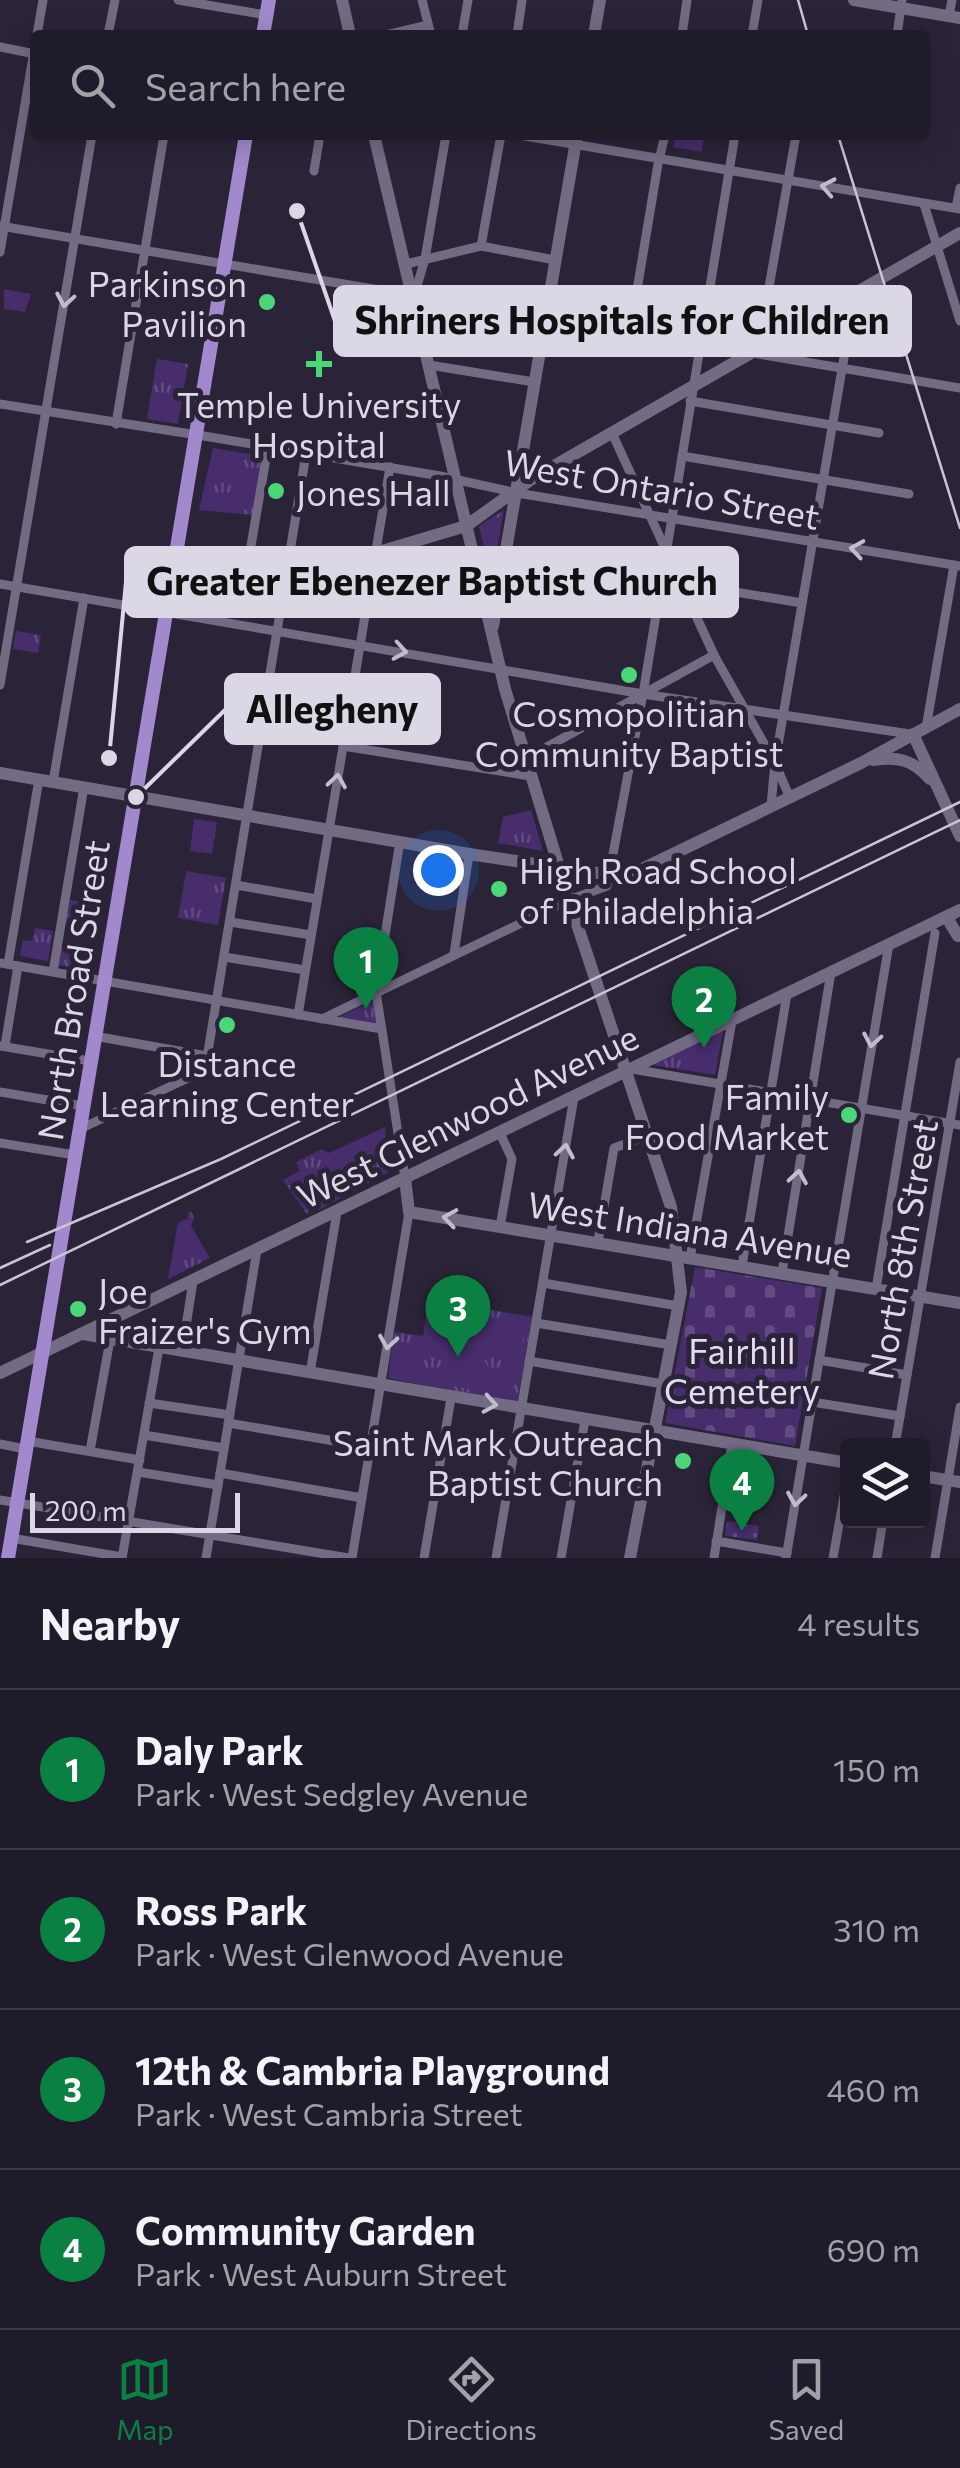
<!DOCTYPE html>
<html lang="en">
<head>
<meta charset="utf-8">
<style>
	body { margin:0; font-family:Commissioner,sans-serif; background:#2d2836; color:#f1f3f6 }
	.controls { position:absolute; right:30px; bottom:30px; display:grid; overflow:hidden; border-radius:10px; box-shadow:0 5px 25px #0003 }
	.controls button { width:90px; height:90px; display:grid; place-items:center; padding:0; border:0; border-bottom:2px solid #3d3947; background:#201b2a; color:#f1f3f6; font:50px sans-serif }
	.scale { position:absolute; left:30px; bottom:25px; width:210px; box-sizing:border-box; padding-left:10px; border:5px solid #dcd7e5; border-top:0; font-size:28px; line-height:35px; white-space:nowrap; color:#dcd7e5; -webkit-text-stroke:8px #2b2438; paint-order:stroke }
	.you { position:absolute; left:438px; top:870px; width:35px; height:35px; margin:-25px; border:8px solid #fff; border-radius:50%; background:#1a73e8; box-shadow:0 0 0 15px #1a73e833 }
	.badge { display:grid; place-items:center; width:65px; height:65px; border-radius:50%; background:#0b8043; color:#fff; font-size:32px; font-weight:700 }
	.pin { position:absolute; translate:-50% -82px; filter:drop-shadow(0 2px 5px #0008) }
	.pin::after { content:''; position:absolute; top:52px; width:35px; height:30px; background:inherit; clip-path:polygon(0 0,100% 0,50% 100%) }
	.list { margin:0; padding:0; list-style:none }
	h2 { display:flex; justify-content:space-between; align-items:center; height:130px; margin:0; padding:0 40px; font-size:42px }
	h2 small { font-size:32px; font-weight:400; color:#a2a1a8 }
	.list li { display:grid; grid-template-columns:65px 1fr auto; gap:30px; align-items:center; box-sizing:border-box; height:160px; padding:0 40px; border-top:2px solid #3d3947 }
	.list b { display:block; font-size:38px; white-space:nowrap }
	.list p { margin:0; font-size:32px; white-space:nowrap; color:#a2a1a8 }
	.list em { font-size:32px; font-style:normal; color:#a2a1a8 }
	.icon { flex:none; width:55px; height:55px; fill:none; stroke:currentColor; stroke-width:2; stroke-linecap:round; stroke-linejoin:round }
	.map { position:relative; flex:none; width:960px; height:1558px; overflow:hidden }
	.search { position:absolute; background:#201b2a; box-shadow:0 5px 25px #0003; left:30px; right:30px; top:30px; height:110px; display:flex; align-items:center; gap:25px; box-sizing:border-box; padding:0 35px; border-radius:10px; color:#a2a1a8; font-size:38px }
	.sheet { height:770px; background:#201b2a }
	nav { display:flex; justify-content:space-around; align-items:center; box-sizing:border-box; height:140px; border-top:2px solid #3d3947; background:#201b2a; font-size:28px; color:#a2a1a8 }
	nav a { display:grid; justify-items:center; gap:5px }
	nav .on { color:#0b8043 }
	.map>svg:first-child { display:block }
	.grass { fill:url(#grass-tufts) }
	.cemetery { fill:url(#cemetery-stones) }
	.garden { fill:url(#garden-dots) }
	.pitch { fill:#472d6b }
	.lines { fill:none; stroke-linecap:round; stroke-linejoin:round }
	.street { stroke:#736b84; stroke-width:9 }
	.secondary { stroke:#736b84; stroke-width:12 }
	.primary { stroke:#a289cd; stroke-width:14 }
	.rail { stroke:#cac5d4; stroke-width:2.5 }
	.oneway { stroke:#c2bccd }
	.poi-dot { fill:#4bd677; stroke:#2b2438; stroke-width:4 }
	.labels { text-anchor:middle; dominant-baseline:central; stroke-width:10; stroke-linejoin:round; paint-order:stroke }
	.poi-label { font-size:35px; fill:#dcd7e5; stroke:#2b2438; text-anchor:end }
	.street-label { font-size:35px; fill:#dcd7e5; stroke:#2b2438 }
	.park-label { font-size:35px; fill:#e2dbf1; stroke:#2b2438 }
	.leader { fill:none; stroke:#dcd7e5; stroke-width:4 }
	.callout-dot { fill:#dcd7e5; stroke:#2b2438; stroke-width:4 }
	.callout { fill:#dcd7e5; stroke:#dcd7e5; stroke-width:4 }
	.callout-label { font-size:38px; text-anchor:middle; font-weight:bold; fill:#111 }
</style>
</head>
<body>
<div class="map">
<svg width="960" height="1558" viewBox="0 0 960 1558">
	<defs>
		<pattern id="grass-tufts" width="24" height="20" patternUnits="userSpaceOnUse" patternTransform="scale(2.5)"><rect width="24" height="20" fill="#472d6b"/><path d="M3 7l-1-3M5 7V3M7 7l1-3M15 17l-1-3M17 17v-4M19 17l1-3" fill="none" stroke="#614b80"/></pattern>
		<pattern id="cemetery-stones" width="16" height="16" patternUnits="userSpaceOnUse" patternTransform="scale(2.5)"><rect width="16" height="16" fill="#472d6b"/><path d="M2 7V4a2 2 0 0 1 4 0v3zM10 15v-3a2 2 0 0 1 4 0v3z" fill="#614b80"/></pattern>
		<pattern id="garden-dots" width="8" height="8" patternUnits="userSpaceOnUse" patternTransform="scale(2.5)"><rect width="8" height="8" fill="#472d6b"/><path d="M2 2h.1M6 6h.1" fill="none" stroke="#614b80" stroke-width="1.8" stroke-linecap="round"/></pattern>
	</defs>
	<rect width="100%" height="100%" fill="#2b2438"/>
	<!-- grass -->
	<g class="grass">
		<polygon points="157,359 188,364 178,424 147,419"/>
		<polygon points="213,448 263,456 253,515 199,510"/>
		<polygon points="504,510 495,561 488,565 479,526"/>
		<polygon points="16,631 41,635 38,653 13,649"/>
		<polygon points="531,810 543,851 498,843 503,817"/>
		<polygon points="194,819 217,822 212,854 190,851"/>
		<polygon points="186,871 226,878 218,925 178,918"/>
		<polygon points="70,900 99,905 95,929 65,924"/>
		<polygon points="35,928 53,931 48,961 20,956 23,940 32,941"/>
		<polygon points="59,947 90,954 87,969 56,965"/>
		<polygon points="375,1000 380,1026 337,1018"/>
		<polygon points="723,1031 715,1075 652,1065"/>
		<polygon points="385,1127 389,1172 319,1210 310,1210 307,1214 283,1180 300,1171 296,1162 322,1149 329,1153"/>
		<polygon points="191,1211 194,1218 191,1226 210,1258 168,1279 178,1223 188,1218 188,1212"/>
		<polygon points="429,1299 532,1317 517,1404 388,1378 394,1332 423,1336"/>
	</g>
	<!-- cemetery -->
	<polygon class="cemetery" points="695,1267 822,1288 795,1446 665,1423"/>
	<!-- garden -->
	<polygon class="garden" points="727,1521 759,1526 757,1540 725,1536"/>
	<!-- pitch -->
	<g class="pitch">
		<polygon points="675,135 704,136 702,152 673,147"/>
		<polygon points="4,289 31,294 25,312 4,309"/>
		<polygon points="430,1306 454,1310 449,1339 425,1335"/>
		<polygon points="459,1315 525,1325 520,1361 481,1355 490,1370 490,1393 448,1385"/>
	</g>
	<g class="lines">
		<!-- street -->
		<g class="street">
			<polyline points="178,0 266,15"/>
			<polyline points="422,0 431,35"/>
			<polyline points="949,16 952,0"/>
			<polyline points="37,35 43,0"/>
			<polyline points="108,35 115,0"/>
			<polyline points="386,35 428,25"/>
			<polyline points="462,35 468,0"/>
			<polyline points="517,35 522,0"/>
			<polyline points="682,35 687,0"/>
			<polyline points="752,35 758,0"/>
			<polyline points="897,35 902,0"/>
			<polyline points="0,47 35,54"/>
			<polyline points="519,135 960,209"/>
			<polyline points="314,171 320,135"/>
			<polyline points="924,204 960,321"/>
			<polyline points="956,208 960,188"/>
			<path d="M0,226C320,278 640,333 960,388"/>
			<polyline points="481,246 501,135"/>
			<polyline points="0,252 35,45"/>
			<polyline points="406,264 481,246 555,260"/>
			<polyline points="414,296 425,259 446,135"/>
			<polyline points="630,332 658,164 665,135"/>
			<polyline points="758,349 796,135"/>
			<polyline points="429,365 534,382"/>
			<polyline points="690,401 879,433"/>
			<polyline points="0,404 210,437 440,476 517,493 960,566"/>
			<polyline points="116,424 164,135"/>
			<polyline points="612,433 714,655 775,763 790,798"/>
			<polyline points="682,456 909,494"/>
			<polyline points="681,583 802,603"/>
			<polyline points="0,584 643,694 910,734"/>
			<polyline points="243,592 268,447"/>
			<polyline points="0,685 92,135"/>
			<polyline points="926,728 954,565"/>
			<polyline points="343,746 530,776"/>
			<polyline points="525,759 714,655"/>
			<polyline points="53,782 84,598"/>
			<polyline points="771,806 775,763 850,322"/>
			<polyline points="400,841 376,992 405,1178"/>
			<polyline points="236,885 317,899"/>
			<polyline points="230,922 311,935"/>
			<polyline points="454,954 469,854"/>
			<polyline points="224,957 305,970"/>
			<polyline points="0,963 382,1029"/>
			<polyline points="8,964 39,779"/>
			<polyline points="53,972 84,787"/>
			<polyline points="298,1015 390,467"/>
			<polyline points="322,1019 569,900 607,886 643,694 735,135"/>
			<polyline points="94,1036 207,1056"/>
			<polyline points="0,1046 90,1061"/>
			<polyline points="5,1046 18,966"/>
			<polyline points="632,1069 960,1125"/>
			<polyline points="0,1092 83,1106"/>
			<polyline points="80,1129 205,1070 306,454"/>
			<polyline points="0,1143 75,1155"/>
			<polyline points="500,1227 512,1159 500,1133"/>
			<polyline points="598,1242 614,1148 647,1136"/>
			<polyline points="690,1258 732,1021"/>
			<polyline points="742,1266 787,994"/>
			<polyline points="782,1273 831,972"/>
			<polyline points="543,1283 678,1306"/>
			<polyline points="876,1289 935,933"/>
			<polyline points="536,1323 671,1345"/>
			<polyline points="182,1352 193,1281"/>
			<polyline points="819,1360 907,1375"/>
			<polyline points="529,1361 663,1384"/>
			<polyline points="310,1373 337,1212"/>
			<polyline points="812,1402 900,1416"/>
			<polyline points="149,1403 230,1415"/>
			<polyline points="228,1423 370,1447"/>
			<polyline points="144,1435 224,1448"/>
			<polyline points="27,1441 140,1460"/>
			<polyline points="0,1444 25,1449"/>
			<polyline points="895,1446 960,1062"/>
			<polyline points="90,1451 110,1340"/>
			<polyline points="138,1472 218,1485"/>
			<polyline points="220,1473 362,1498"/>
			<polyline points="0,1500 349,1558"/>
			<polyline points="11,1538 122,1557"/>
			<polyline points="716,1541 787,1553"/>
			<polyline points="122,1558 159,1348"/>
			<polyline points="206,1558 257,1250"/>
			<polyline points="352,1558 409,1212"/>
			<polyline points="424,1558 451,1398"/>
			<polyline points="496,1558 574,1097"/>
			<polyline points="561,1558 585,1420"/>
			<polyline points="714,1558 732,1444"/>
			<polyline points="786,1558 889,944"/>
			<polyline points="833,1558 848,1474"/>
			<polyline points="877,1558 883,1520"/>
			<polyline points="935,1558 960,1407"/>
		</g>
		<!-- secondary -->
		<g class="secondary">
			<polyline points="342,0 350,35"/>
			<polyline points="854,0 960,18"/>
			<polyline points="594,35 600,0"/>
			<polyline points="374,135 505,689 569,900 671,1207 681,1292 630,1558"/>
			<polyline points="166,611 190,608 466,526 533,478 960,233"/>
			<polyline points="493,626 577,135"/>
			<polyline points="913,734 960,836"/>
			<path d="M873,760C898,756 913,760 930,779"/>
			<polyline points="0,773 469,854 595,873 640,870 861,763 960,709"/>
			<polyline points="949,915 950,923 958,936"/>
			<polyline points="405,1178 409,1212 960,1303"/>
			<polyline points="83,1334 848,1463"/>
			<polyline points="0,1373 960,910"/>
			<polyline points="922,1476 960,1482"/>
		</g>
		<!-- primary -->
		<g class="primary">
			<polyline points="263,35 269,0"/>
			<polyline points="8,1558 246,135"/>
		</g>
		<!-- rail -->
		<g class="rail">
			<polyline points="798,0 808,35"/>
			<polyline points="838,135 960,528"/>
			<polyline points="27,1242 221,1159 960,802"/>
			<polyline points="0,1268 50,1245"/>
			<polyline points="0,1285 960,820"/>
		</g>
	</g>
	<!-- one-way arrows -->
	<defs><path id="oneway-chevron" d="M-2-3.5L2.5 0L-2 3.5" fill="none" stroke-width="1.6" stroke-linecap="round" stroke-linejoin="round" transform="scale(2.5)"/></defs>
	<g class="oneway">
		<use href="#oneway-chevron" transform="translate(828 187) rotate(-169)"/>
		<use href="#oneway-chevron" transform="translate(65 300) rotate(100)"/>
		<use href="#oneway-chevron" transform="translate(857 549) rotate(-171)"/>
		<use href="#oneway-chevron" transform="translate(400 651) rotate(10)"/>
		<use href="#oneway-chevron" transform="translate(337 781) rotate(-81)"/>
		<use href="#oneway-chevron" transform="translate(872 1040) rotate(100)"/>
		<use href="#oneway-chevron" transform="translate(565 1151) rotate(-80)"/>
		<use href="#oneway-chevron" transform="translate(798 1177) rotate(-81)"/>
		<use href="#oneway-chevron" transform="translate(450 1218) rotate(-171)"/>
		<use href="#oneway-chevron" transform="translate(388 1342) rotate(99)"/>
		<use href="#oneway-chevron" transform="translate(490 1404) rotate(10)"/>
		<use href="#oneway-chevron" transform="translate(796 1499) rotate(99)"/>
	</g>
	<!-- markers -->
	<g class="poi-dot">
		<circle cx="267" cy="302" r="10"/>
		<path d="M314 349h10v10h10v10h-10v10h-10v-10h-10v-10h10z"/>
		<circle cx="276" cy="491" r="10"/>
		<circle cx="629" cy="675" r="10"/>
		<circle cx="499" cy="889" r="10"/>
		<circle cx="227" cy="1025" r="10"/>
		<circle cx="849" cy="1115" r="10"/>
		<circle cx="78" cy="1309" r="10"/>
		<circle cx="683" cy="1461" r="10"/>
	</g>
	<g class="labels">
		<!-- poi labels -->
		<g class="poi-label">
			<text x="247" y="282">Parkinson<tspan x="247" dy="40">Pavilion</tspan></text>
			<text x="319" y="403" text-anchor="middle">Temple University<tspan x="319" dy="40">Hospital</tspan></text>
			<text x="296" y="491" text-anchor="start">Jones Hall</text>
			<text x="629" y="712" text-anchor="middle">Cosmopolitian<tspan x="629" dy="40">Community Baptist</tspan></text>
			<text x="519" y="869" text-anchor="start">High Road School<tspan x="519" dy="40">of Philadelphia</tspan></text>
			<text x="227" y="1062" text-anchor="middle">Distance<tspan x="227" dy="40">Learning Center</tspan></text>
			<text x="829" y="1095">Family<tspan x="829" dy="40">Food Market</tspan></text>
			<text x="98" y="1289" text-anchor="start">Joe<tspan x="98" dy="40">Fraizer's Gym</tspan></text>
			<text x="663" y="1441">Saint Mark Outreach<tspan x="663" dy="40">Baptist Church</tspan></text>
		</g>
		<!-- street labels -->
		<g class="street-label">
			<text transform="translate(662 488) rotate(10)">West Ontario Street</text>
			<text transform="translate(72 990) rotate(-81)">North Broad Street</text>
			<text transform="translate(467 1115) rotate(-26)">West Glenwood Avenue</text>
			<text transform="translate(690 1228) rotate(9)">West Indiana Avenue</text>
			<text transform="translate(901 1249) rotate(-80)">North 8th Street</text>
		</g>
		<!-- park labels -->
		<g class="park-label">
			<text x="742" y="1349">Fairhill<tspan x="742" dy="40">Cemetery</tspan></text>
		</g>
	</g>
	<!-- callouts -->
	<path class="leader" d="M297 211L335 321M109 758L126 582M136 797L226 709"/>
	<g class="callout-dot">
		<circle cx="297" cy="211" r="10"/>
		<circle cx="109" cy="758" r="10"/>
		<circle cx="136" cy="797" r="10"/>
	</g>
	<g class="callout">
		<rect x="335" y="287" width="575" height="68" rx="10"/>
		<rect x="126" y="548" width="611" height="68" rx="10"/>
		<rect x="226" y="675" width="213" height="68" rx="10"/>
	</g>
	<g class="callout-label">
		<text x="622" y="334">Shriners Hospitals for Children</text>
		<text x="432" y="595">Greater Ebenezer Baptist Church</text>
		<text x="332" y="723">Allegheny</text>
	</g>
</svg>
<div class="controls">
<button><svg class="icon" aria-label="layers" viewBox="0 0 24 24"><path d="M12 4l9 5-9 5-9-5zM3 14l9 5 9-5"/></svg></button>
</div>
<div class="scale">200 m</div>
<div class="you"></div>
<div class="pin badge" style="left:366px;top:1009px">1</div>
<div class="pin badge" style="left:704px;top:1048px">2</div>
<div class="pin badge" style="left:458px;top:1357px">3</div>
<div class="pin badge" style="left:742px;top:1531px">4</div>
<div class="search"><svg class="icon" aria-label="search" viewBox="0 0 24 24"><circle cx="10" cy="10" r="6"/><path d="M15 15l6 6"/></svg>Search here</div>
</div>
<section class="sheet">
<h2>Nearby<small>4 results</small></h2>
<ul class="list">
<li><span class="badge">1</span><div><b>Daly Park</b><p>Park · West Sedgley Avenue</p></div><em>150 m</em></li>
<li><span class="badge">2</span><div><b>Ross Park</b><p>Park · West Glenwood Avenue</p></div><em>310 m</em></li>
<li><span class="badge">3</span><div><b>12th &amp; Cambria Playground</b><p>Park · West Cambria Street</p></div><em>460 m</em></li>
<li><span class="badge">4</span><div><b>Community Garden</b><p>Park · West Auburn Street</p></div><em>690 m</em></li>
</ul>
</section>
<nav>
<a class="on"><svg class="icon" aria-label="map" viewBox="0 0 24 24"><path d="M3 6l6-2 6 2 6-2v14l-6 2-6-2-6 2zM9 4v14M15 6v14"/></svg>Map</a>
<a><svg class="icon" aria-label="directions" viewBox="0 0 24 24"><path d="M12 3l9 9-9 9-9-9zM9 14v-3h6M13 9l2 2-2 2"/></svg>Directions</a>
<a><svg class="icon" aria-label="saved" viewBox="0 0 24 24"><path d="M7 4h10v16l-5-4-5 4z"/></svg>Saved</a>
</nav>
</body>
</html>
